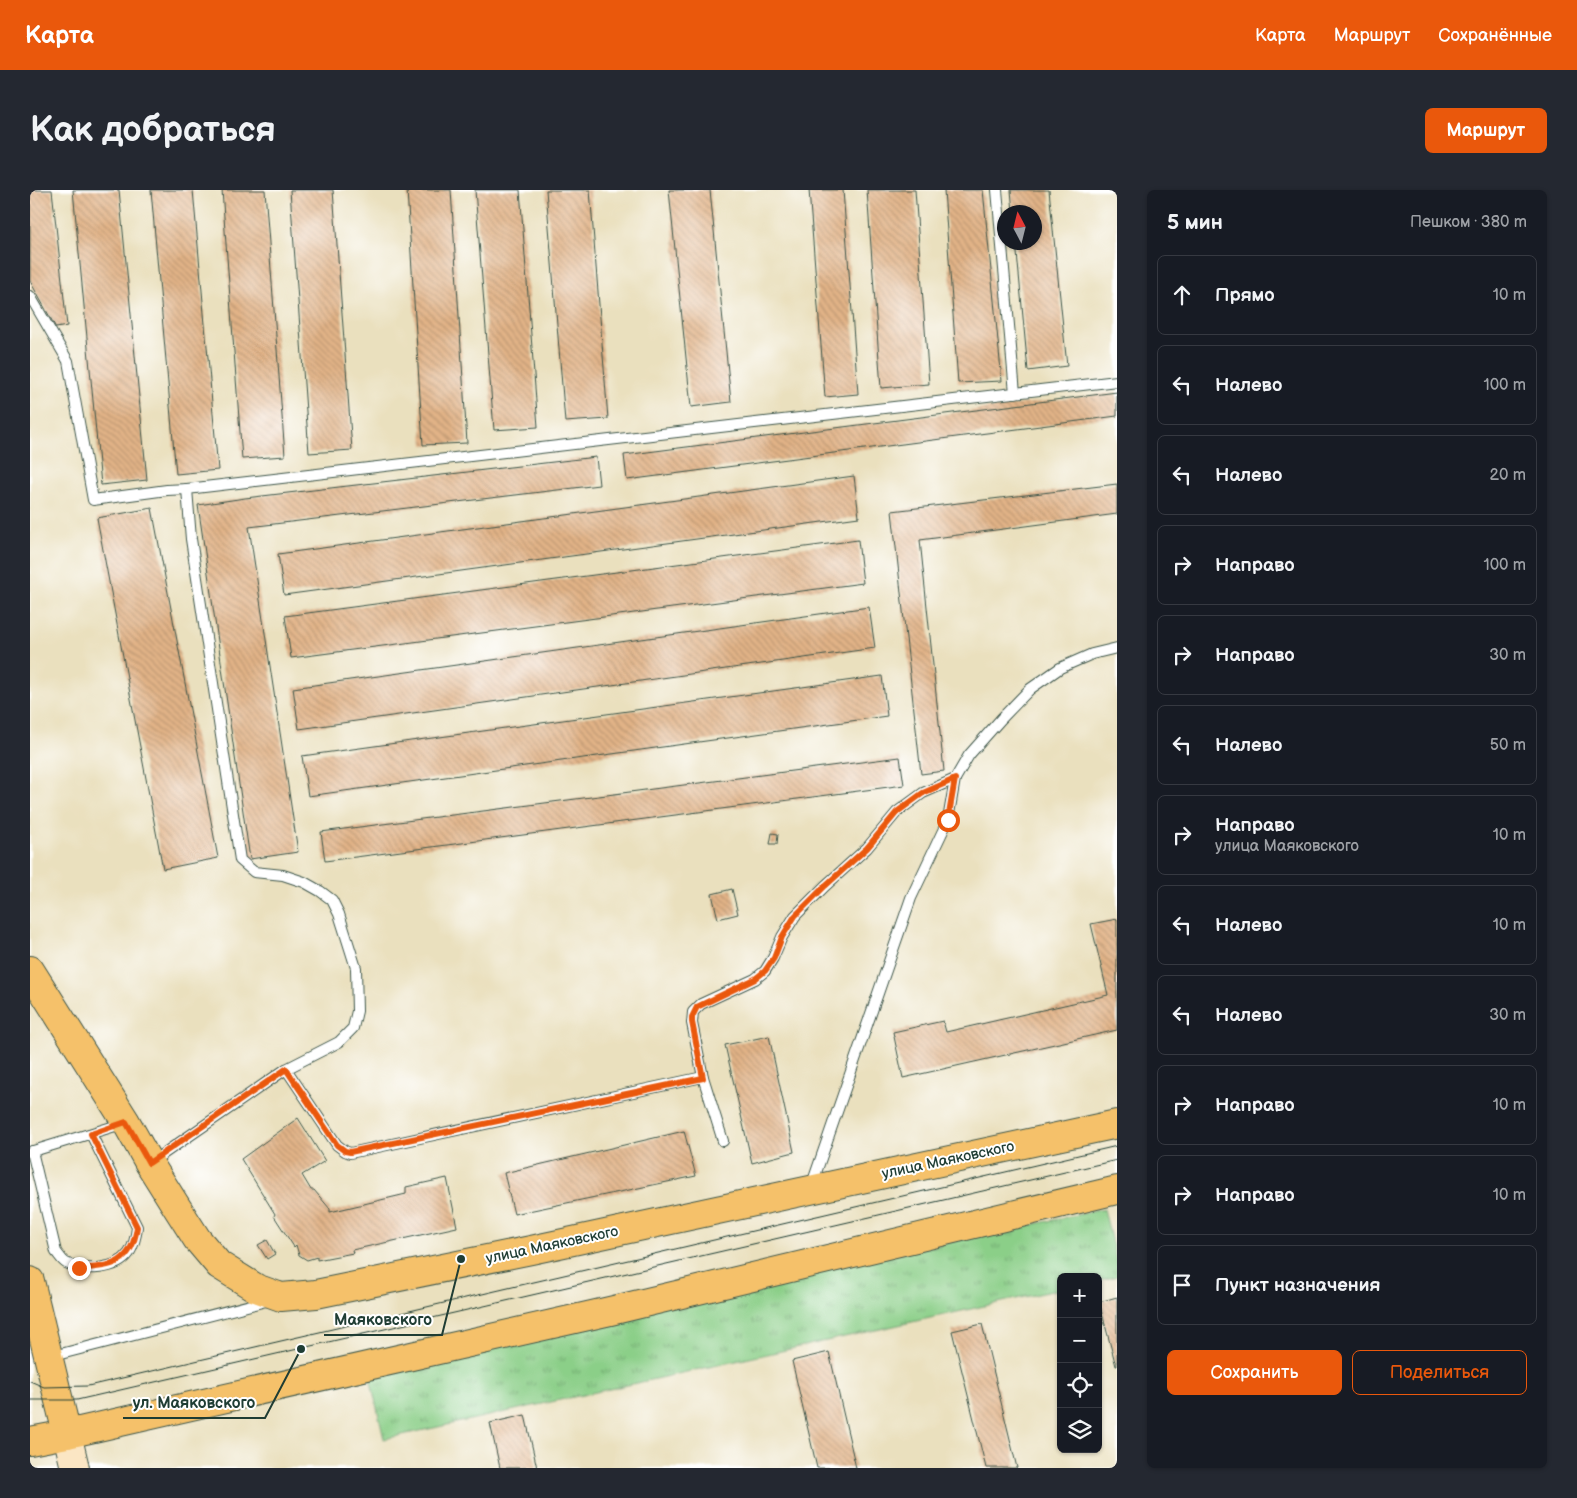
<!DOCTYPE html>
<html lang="ru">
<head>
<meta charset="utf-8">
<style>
	body { margin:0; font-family:"Balsamiq Sans",sans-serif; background:#242831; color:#f1f3f6 }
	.controls { position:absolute; right:15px; bottom:15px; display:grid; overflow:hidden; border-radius:8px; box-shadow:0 1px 4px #0004 }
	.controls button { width:45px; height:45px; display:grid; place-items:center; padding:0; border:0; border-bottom:1px solid #363941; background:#171b24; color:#f1f3f6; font:25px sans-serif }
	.compass { position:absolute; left:967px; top:15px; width:45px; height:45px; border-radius:50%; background:#171b24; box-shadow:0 1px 4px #0004; rotate:353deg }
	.stop { position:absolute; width:15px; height:15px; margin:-11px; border:4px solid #ea580c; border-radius:50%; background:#fff }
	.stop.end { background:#ea580c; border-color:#fff; box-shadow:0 1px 5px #0008 }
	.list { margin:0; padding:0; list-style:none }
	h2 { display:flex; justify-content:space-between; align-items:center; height:65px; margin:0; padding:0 20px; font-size:21px }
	h2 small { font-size:16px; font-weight:400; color:#9ea1a6 }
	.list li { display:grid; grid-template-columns:32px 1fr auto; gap:15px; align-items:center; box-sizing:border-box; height:80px; margin:0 10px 10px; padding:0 10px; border:1px solid #363941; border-radius:8px }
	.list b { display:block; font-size:19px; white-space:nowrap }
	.list p { margin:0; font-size:16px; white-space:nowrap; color:#9ea1a6 }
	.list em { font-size:16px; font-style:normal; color:#9ea1a6 }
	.actions { display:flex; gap:10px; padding:15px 20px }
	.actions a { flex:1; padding:11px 0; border:1px solid #ea580c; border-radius:8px; text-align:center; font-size:18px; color:#ea580c }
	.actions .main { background:#ea580c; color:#fff }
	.icon { flex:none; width:28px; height:28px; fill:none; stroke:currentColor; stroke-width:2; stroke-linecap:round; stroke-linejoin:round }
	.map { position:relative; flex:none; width:1087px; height:1278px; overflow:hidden; border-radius:8px }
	header { display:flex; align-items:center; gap:30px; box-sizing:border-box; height:70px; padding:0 25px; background:#ea580c; color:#fff }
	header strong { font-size:24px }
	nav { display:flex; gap:28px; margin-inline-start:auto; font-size:18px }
	.intro { display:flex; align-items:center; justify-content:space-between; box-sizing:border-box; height:120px; padding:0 30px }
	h1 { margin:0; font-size:35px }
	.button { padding:12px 22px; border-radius:8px; background:#ea580c; color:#fff; font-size:18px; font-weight:700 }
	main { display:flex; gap:30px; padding:0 30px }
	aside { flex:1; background:#171b24; border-radius:8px; box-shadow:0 1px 4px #0004 }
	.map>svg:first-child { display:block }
	.grass { fill:url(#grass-tufts); stroke:#55865e }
	.building { fill:url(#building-back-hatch) }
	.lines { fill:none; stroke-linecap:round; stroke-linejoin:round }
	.service-casing { stroke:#3d5549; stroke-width:12 }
	.secondary-casing { stroke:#3d5549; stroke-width:30 }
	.primary-casing { stroke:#3d5549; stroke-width:30 }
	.service { stroke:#fff; stroke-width:10 }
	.secondary { stroke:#fbe6c4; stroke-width:28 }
	.primary { stroke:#f5c16b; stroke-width:28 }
	.tram { stroke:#1f3d34; stroke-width:1 }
	.route { stroke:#ea580c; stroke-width:6 }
	.labels { text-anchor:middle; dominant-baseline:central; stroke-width:4; stroke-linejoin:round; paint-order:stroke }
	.street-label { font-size:15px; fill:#1f3d34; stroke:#fff }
	.leader { fill:none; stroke:#1f3d34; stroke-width:2 }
	.callout-dot { fill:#1f3d34; stroke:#fff; stroke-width:2 }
	.callout-label { font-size:16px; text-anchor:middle; font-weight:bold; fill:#1f3d34; stroke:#fff; stroke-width:4; stroke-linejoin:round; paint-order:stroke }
</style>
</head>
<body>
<header>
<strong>Карта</strong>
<nav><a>Карта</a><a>Маршрут</a><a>Сохранённые</a></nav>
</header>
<div class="intro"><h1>Как добраться</h1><a class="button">Маршрут</a></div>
<main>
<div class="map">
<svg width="1087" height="1278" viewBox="0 0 1087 1278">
	<defs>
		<pattern id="grass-tufts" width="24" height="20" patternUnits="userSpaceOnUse" patternTransform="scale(1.25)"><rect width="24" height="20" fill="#8bcf88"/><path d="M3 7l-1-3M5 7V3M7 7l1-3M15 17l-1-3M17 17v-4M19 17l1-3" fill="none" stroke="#71a970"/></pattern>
		<pattern id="building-back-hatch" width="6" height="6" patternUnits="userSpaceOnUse" patternTransform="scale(1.25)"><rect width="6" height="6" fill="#e2b387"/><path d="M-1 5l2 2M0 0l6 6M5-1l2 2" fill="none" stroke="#b7936f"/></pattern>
	</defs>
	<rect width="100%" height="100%" fill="#fff"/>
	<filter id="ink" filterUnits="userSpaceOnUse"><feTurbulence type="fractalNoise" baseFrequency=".02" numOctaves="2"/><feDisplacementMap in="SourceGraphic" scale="10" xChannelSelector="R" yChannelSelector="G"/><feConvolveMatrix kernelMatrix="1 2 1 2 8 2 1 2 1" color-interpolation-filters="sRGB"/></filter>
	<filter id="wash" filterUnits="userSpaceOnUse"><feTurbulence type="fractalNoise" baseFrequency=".0096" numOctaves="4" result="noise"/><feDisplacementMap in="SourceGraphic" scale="20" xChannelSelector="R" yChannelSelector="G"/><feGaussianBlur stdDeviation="1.12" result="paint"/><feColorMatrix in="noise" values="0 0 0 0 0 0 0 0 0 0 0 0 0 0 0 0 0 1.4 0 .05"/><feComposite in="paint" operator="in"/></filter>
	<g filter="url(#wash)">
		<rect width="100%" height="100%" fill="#eae0be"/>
		<!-- grass -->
		<polygon class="grass" points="1074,1019 1087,1074 1087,1086 1068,1091 1068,1087 1031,1087 1031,1099 354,1249 338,1178"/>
		<g id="blocks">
			<!-- building -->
			<g class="building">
				<polygon points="0,0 22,0 37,136 26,138 0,91"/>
				<polygon points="43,0 89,0 117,290 71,295"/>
				<polygon points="121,0 163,0 188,280 146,284"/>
				<polygon points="192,0 235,0 255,266 212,269"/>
				<polygon points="260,0 303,0 322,260 279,263"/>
				<polygon points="377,0 421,0 437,253 393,255"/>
				<polygon points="445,0 490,0 508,237 464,240"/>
				<polygon points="516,0 560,0 578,229 535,232"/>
				<polygon points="639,0 680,0 701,212 661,217"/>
				<polygon points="779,0 813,0 828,204 795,207"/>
				<polygon points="837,0 885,0 899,194 851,198"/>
				<polygon points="914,0 953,0 972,191 928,193"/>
				<polygon points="981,0 1019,0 1037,176 998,181 986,52 1004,52 1004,22 983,22"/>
				<polygon points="1087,202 1087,226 597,290 594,265"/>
				<polygon points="566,267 569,295 219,337 268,662 220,669 168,315 215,308"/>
				<polygon points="824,286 829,327 254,405 248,364"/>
				<polygon points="1087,294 1087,324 890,350 914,581 891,584 862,321"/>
				<polygon points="122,318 188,668 133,679 67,328"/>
				<polygon points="828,350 833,393 261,468 255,426"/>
				<polygon points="839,417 845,458 269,539 263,498"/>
				<polygon points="852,486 857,526 278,606 272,566"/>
				<polygon points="870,567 874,595 295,671 291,642"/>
				<polygon points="742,643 748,644 747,654 740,654"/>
				<polygon points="702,699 708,724 688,729 682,704"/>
				<polygon points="1087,729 1087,840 873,888 863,842 913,831 916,842 1078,805 1061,734"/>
				<polygon points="739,846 764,962 722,973 695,855"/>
				<polygon points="268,928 295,971 272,985 281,1000 284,1000 300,1019 300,1022 376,1004 376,997 417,988 427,1037 322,1060 323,1063 287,1070 287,1067 277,1070 269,1065 266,1055 264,1057 244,1026 245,1024 211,969"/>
				<polygon points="654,941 666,986 484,1024 474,983"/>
				<polygon points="237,1050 245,1064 237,1069 228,1055"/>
				<polygon points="1087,1107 1087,1176 1086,1176 1069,1112"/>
				<polygon points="952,1134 987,1278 956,1278 922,1141"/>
				<polygon points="799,1162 826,1278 787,1278 762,1171"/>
				<polygon points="495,1225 507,1278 470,1278 460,1233"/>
			</g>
		</g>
	</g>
	<g filter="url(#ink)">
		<use href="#blocks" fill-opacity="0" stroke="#3d5549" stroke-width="1"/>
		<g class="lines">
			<defs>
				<g id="service">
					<polyline points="967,0 985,203"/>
					<polyline points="0,106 38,171 63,310 137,300 157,299"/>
					<polyline points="256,879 307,955 315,961 320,963 673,887"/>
					<polyline points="693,951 673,887 662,833 663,822 671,814 725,789 735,781 743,768 752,747 765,726 795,696 837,658 867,622 893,603 925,589"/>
					<path d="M2,961L26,1062C29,1065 32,1071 36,1073C54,1082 87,1080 99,1063C104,1055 106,1047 107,1037L61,944"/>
					<polyline points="0,962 95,933"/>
					<polyline points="120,973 256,879 309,852 323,838 327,821 326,778 309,724 302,710 290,701 274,692 253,685 224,682 210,670 161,349 157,299 1087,191"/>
					<polyline points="781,997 881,708 918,630 925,589 939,565 971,529 1000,499 1030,478 1062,464 1087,458"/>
					<polyline points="19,1167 240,1110"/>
				</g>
				<polyline id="secondary" points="37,1244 45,1278"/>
				<g id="primary">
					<polyline points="0,780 96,932 119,973 146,1016 167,1049 189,1075 226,1098 251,1107 286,1104 501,1060 1087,934"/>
					<polyline points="0,1091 37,1244"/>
					<polyline points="0,1251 37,1244 580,1121 1087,1000"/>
				</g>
			</defs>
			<!-- service casing -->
			<use href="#service" class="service-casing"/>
			<!-- secondary casing -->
			<use href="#secondary" class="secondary-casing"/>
			<!-- primary casing -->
			<use href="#primary" class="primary-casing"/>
			<!-- service -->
			<use href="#service" class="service"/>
			<!-- secondary -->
			<use href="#secondary" class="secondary"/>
			<!-- primary -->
			<use href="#primary" class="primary"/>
			<!-- tram -->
			<g class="tram">
				<polyline points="0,1191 14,1197 58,1196 1087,956"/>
				<polyline points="0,1210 47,1210 1087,970"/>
			</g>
		</g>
	</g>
	<g class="lines" filter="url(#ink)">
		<!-- route -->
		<path class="route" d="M49,1078C82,1078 102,1073 107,1037L61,944L96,932L119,973L256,879L307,955L315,961L320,962L673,888L662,832V827L667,817L725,789L735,781L744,768L752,747L765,726L795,696L837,658L867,622L893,603L925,589L918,630"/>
	</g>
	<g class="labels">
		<!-- street labels -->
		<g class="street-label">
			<text transform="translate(918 970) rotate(-12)">улица Маяковского</text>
			<text transform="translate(522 1055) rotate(-12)">улица Маяковского</text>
		</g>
	</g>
	<!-- callouts -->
	<path class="leader" d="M431 1069L412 1145H294M271 1159L235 1228H93"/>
	<g class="callout-dot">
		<circle cx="431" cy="1069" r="5"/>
		<circle cx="271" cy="1159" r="5"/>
	</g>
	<g class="callout-label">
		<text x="353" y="1135">Маяковского</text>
		<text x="164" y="1218">ул. Маяковского</text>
	</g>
</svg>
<div class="controls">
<button>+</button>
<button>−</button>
<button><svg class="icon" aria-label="locate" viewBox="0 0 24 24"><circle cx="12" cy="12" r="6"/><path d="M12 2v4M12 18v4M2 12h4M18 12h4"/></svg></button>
<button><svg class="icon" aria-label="layers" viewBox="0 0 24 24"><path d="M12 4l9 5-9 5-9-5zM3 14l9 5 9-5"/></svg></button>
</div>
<svg class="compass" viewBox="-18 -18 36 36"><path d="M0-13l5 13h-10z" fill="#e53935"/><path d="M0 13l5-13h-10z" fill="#9ea1a6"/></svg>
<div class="stop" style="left:918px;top:630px"></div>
<div class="stop end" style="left:49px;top:1078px"></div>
</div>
<aside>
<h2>5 мин<small>Пешком · 380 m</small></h2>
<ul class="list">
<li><svg class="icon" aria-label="ahead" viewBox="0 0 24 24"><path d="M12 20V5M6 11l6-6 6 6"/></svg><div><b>Прямо</b></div><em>10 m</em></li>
<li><svg class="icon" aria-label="left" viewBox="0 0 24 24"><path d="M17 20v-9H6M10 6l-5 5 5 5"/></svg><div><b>Налево</b></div><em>100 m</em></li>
<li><svg class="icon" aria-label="left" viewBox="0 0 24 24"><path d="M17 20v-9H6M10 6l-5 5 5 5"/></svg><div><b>Налево</b></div><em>20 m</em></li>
<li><svg class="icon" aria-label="right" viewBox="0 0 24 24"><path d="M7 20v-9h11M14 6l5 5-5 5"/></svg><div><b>Направо</b></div><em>100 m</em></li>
<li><svg class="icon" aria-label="right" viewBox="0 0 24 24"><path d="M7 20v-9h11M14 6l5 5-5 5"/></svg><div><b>Направо</b></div><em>30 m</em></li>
<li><svg class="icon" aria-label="left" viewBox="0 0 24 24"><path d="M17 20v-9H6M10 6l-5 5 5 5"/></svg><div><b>Налево</b></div><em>50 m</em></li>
<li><svg class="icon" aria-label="right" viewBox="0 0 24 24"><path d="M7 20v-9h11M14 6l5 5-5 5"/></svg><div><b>Направо</b><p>улица Маяковского</p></div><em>10 m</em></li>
<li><svg class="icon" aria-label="left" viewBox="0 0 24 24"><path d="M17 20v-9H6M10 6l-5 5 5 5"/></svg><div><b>Налево</b></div><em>10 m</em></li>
<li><svg class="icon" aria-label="left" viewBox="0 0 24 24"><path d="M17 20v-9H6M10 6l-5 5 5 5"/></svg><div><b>Налево</b></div><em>30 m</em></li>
<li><svg class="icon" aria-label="right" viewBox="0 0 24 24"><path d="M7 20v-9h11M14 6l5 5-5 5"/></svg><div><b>Направо</b></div><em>10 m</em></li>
<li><svg class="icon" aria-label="right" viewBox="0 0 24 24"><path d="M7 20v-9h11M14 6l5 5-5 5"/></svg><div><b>Направо</b></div><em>10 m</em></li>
<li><svg class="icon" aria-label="arrive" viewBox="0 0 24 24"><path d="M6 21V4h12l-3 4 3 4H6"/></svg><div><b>Пункт назначения</b></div></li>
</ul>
<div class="actions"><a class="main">Сохранить</a><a>Поделиться</a></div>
</aside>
</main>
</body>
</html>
